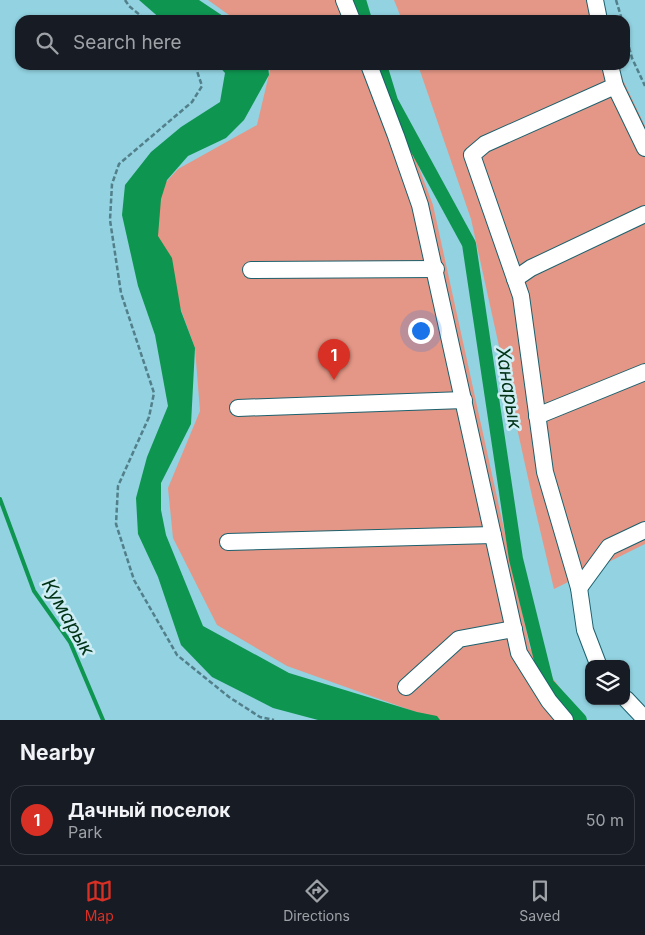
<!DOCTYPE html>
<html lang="en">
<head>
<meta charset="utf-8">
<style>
	body { margin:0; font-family:Inter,sans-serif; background:#242831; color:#f1f3f6 }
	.controls { position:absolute; right:15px; bottom:15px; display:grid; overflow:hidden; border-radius:10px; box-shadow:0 1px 4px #0004 }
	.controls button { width:45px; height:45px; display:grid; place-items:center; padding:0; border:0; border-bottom:1px solid #363941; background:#171b24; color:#f1f3f6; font:25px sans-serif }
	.you { position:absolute; left:420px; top:330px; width:18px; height:18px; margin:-12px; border:4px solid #fff; border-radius:50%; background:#1a73e8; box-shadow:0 0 0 8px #1a73e833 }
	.badge { display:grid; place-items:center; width:32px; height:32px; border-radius:50%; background:#d93025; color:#fff; font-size:16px; font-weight:700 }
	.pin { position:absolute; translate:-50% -41px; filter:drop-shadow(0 1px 2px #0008) }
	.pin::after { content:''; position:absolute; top:26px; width:18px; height:15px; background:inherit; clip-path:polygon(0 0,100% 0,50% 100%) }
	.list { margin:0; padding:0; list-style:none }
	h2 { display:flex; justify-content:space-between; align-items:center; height:65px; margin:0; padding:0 20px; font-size:21px }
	h2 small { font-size:16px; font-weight:400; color:#9ea1a6 }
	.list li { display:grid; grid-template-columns:32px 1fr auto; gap:15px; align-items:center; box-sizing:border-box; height:70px; margin:0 10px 10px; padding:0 10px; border:1px solid #363941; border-radius:15px }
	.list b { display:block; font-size:19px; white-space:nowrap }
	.list p { margin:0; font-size:16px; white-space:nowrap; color:#9ea1a6 }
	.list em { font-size:16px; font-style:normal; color:#9ea1a6 }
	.icon { flex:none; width:28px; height:28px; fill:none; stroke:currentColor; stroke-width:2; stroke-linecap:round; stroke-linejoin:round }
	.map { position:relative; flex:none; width:645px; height:720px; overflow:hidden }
	.search { position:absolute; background:#171b24; box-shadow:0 1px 4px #0004; left:15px; right:15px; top:15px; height:55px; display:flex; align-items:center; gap:12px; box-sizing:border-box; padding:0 18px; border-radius:15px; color:#9ea1a6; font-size:19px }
	.sheet { height:145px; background:#171b24 }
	nav { display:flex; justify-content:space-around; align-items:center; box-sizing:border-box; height:70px; border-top:1px solid #363941; background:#171b24; font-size:14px; color:#9ea1a6 }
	nav a { display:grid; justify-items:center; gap:2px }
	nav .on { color:#d93025 }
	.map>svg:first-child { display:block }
	.green { fill:#e49786 }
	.water { fill:#0e9550 }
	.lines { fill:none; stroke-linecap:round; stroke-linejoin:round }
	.stream { stroke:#0e9550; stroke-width:4 }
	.canal { stroke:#0e9550; stroke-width:14 }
	.minor-casing { stroke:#1c606d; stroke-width:18 }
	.path { stroke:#527f89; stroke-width:2.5; stroke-dasharray:5 2.5; stroke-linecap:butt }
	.minor { stroke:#fff; stroke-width:16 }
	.labels { text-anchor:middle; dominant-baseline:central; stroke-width:5; stroke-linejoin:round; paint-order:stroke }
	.water-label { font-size:19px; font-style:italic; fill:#013317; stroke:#ceedf4 }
</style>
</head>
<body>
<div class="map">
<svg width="645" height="720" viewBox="0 0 645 720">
	<rect width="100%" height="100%" fill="#92d2e1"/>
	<!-- green -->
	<g class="green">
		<polygon points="208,0 356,0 364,20 236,20"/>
		<polygon points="394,0 600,0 605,20 402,20"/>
		<polygon points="269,65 380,65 433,205 530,648 584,720 438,720 287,666 217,625 173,538 168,488 200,411 195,348 155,239 157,192 178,169 257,125 270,70"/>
		<polygon points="418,65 619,65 623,80 645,126 645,544 554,589 532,496 471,219"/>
	</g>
	<!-- water -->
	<g class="water">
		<polygon points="139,0 199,0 229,20 162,20"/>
		<polygon points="218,65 268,65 269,75 244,120 226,138 188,156 167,180 161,199 158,236 172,258 181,311 195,348 191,424 161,483 161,510 166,535 203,626 289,673 417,712 437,716 440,720 318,720 273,708 212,677 181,645 158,577 138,534 136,498 147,457 168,406 155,335 138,286 122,215 125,185 151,152 181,127 220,102 225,73"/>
	</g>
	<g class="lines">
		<!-- stream -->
		<polyline class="stream" points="0,499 34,591 70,642 103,720"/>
		<!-- canal -->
		<g class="canal">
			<polyline points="359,0 365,20"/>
			<polyline points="380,65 391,101 469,244 516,559 547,684 580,720"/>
		</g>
		<defs>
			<g id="minor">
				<polyline points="344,0 352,20"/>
				<polyline points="595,0 599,20"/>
				<polyline points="369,65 396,136 420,205 519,653 549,701 565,720"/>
				<polyline points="610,65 615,86 645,148"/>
				<polyline points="251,270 436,269"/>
				<polyline points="515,279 531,268 645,214"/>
				<polyline points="238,408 464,400"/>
				<polyline points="537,416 645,372"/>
				<polyline points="228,542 493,535"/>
				<polyline points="579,588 609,547 645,530"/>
				<polyline points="598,664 585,630 579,588 545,472 521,296 472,155 485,144 615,86"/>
				<polyline points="406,687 459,639 514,629"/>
				<polyline points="626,699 645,719"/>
			</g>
		</defs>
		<!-- minor casing -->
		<use href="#minor" class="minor-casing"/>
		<!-- path -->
		<g class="path">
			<polyline points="125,0 129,6 146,20"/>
			<polyline points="616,0 622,20"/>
			<polyline points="625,33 632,58 645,86"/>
			<polyline points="195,65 202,86 192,102 119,164 112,184 110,220 121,293 154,393 149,417 118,486 116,524 134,580 177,655 229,697 260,717 274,720"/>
		</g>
		<!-- minor -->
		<use href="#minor" class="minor"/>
	</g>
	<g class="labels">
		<!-- water labels -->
		<g class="water-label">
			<text transform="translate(509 388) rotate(81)">Ханарык</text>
			<text transform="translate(68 617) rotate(60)">Кумарык</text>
		</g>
	</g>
</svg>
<div class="controls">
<button><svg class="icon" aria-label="layers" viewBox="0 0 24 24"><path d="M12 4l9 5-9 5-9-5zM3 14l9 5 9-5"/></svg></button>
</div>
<div class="you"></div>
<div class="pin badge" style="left:334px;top:380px">1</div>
<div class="search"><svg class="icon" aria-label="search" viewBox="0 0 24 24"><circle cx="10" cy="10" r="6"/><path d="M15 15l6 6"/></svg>Search here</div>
</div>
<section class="sheet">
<h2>Nearby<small></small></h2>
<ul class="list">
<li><span class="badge">1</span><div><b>Дачный поселок</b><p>Park</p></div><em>50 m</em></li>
</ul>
</section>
<nav>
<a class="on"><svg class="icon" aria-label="map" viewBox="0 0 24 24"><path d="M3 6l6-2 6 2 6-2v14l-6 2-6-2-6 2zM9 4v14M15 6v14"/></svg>Map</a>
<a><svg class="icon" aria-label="directions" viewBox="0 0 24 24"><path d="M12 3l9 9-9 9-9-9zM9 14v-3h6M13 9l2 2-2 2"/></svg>Directions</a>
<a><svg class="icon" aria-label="saved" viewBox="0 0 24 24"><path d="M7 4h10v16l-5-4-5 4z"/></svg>Saved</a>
</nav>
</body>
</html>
